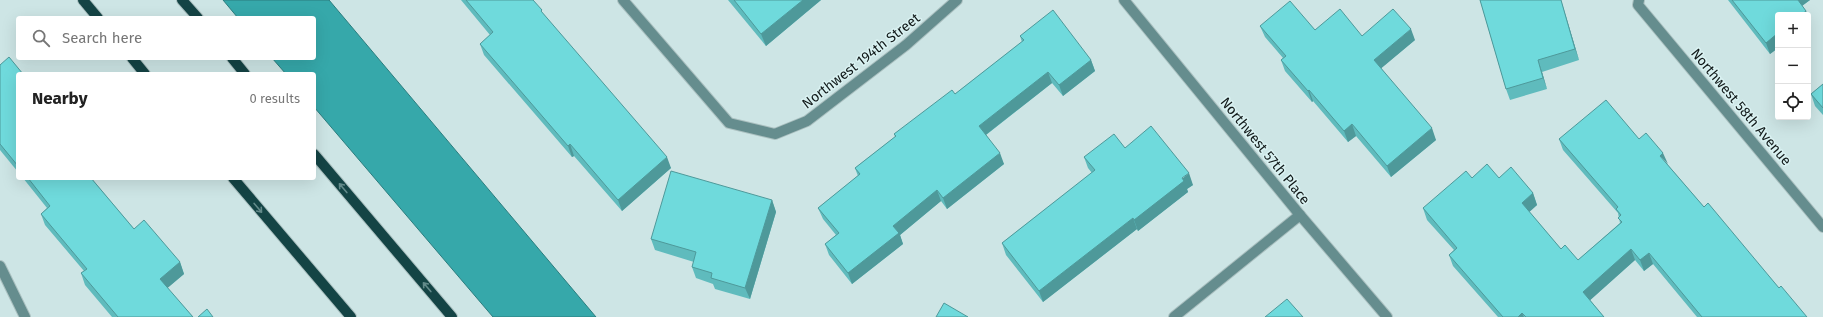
<!DOCTYPE html>
<html lang="en">
<head>
<meta charset="utf-8">
<style>
	body { margin:0; font-family:"Fira Sans",sans-serif; background:#f2f2f2; color:#222 }
	.controls { position:absolute; right:12px; top:12px; display:grid; overflow:hidden; border-radius:4px; box-shadow:0 4px 16px #0002 }
	.controls button { width:36px; height:36px; display:grid; place-items:center; padding:0; border:0; border-bottom:1px solid #e0e0e0; background:#fff; color:#222; font:20px sans-serif }
	.list { margin:0; padding:0; list-style:none }
	h2 { display:flex; justify-content:space-between; align-items:center; height:52px; margin:0; padding:0 16px; font-size:17px }
	h2 small { font-size:13px; font-weight:400; color:#767676 }
	.icon { flex:none; width:22px; height:22px; fill:none; stroke:currentColor; stroke-width:2; stroke-linecap:round; stroke-linejoin:round }
	.map { position:relative; flex:none; width:1823px; height:317px; overflow:hidden }
	.search { position:absolute; background:#fff; box-shadow:0 4px 16px #0002; left:16px; top:16px; width:300px; height:44px; display:flex; align-items:center; gap:10px; box-sizing:border-box; padding:0 14px; border-radius:4px; color:#767676; font-size:15px }
	.panel { position:absolute; background:#fff; box-shadow:0 4px 16px #0002; left:16px; top:72px; width:300px; height:108px; border-radius:4px }
	.map>svg:first-child { display:block }
	.water { fill:#36a8aa; stroke:#2b7d7e }
	.lines { fill:none; stroke-linecap:round; stroke-linejoin:round }
	.minor-casing { stroke:#abc0c0; stroke-width:12 }
	.primary-casing { stroke:#abc0c0; stroke-width:12 }
	.minor { stroke:#658d8e; stroke-width:10 }
	.primary { stroke:#144445; stroke-width:10 }
	.wall { fill:#5fbbbd }
	.shaded-wall { fill:#4e999a }
	.building { fill:#6fdadc; stroke:#4e999a }
	.oneway { stroke:#638a8a }
	.labels { text-anchor:middle; dominant-baseline:central; stroke-width:3; stroke-linejoin:round; paint-order:stroke }
	.street-label { font-size:14px; fill:#101818; stroke:#daf2f2 }
</style>
</head>
<body>
<div class="map">
<svg width="1823" height="317" viewBox="0 0 1823 317">
	<rect width="100%" height="100%" fill="#cde5e5"/>
	<!-- water -->
	<polygon class="water" points="223,0 329,0 596,317 493,317 314,107 314,74 286,74 272,58 314,58 314,18 238,18"/>
	<g class="lines">
		<defs>
			<g id="minor">
				<polyline points="623,0 729,123 775,134 807,121 906,45 957,0"/>
				<polyline points="1124,0 1300,215 1387,317"/>
				<polyline points="1639,0 1638,5 1823,227"/>
				<polyline points="0,266 25,317"/>
				<polyline points="1174,317 1300,215"/>
			</g>
			<g id="primary">
				<polyline points="83,0 98,18"/>
				<polyline points="182,0 198,18"/>
				<polyline points="132,58 145,74"/>
				<polyline points="232,58 245,74"/>
				<polyline points="314,154 452,317"/>
				<polyline points="233,178 351,317"/>
			</g>
		</defs>
		<!-- minor casing -->
		<use href="#minor" class="minor-casing"/>
		<!-- primary casing -->
		<use href="#primary" class="primary-casing"/>
		<!-- minor -->
		<use href="#minor" class="minor"/>
		<!-- primary -->
		<use href="#primary" class="primary"/>
	</g>
	<!-- wall -->
	<g class="wall">
		<polygon points="461,0 533,0 543,14 671,168 622,211 574,156 572,157 484,55 480,44 490,35"/>
		<polygon points="728,0 821,0 766,46"/>
		<polygon points="1480,0 1561,0 1579,60 1542,72 1547,89 1510,100 1506,89"/>
		<polygon points="1728,0 1810,0 1802,6 1806,11 1808,15 1778,15 1778,48 1770,54"/>
		<polygon points="1260,26 1315,30 1362,36 1415,40 1381,68 1436,140 1391,177 1356,136 1348,142 1313,101 1312,102 1285,71 1281,60 1283,58 1265,37"/>
		<polygon points="1020,36 1091,60 1095,71 1063,96 1052,83 986,135 1004,164 947,209 941,201 900,235 903,244 852,284 829,255 825,244 836,235 823,219 818,208 858,176 855,168 895,137 894,134 955,94 1022,42"/>
		<polygon points="0,65 18,74 18,172 0,150"/>
		<polygon points="1823,84 1823,115 1815,106 1811,94"/>
		<polygon points="1559,139 1639,139 1667,164 1704,207 1779,288 1807,317 1697,317 1653,264 1644,271 1635,260 1590,300 1604,317 1498,317 1453,266 1449,255 1454,250 1427,220 1423,208 1472,178 1499,178 1533,193 1537,205 1529,212 1561,249 1578,260 1620,223 1618,213 1563,150"/>
		<polygon points="1125,148 1193,185 1187,189 1188,192 1138,231 1137,229 1043,302 1006,255 1002,243 1092,173 1088,168 1084,157"/>
		<polygon points="23,178 91,178 134,229 180,262 184,274 167,288 193,317 112,317 85,285 81,273 84,271 45,225 41,214 47,208"/>
		<polygon points="772,200 776,212 750,299 715,289 713,284 696,278 692,267 694,262 655,250 651,239"/>
	</g>
	<!-- shaded-wall -->
	<g class="shaded-wall">
		<polygon points="803,0 821,0 766,46 761,34"/>
		<polygon points="1561,0 1579,60 1575,49"/>
		<polygon points="1797,0 1810,0 1799,8"/>
		<polygon points="1806,11 1808,15 1801,15"/>
		<polygon points="1808,15 1810,22 1808,24"/>
		<polygon points="1411,29 1415,40 1378,71 1374,60"/>
		<polygon points="1778,33 1778,48 1770,54 1766,43"/>
		<polygon points="1091,60 1095,71 1063,96 1059,85"/>
		<polygon points="1538,60 1542,72 1547,89 1543,78"/>
		<polygon points="1048,72 1052,83 983,137 979,126"/>
		<polygon points="1309,90 1313,101 1312,102 1308,91"/>
		<polygon points="1352,124 1356,136 1348,142 1344,131"/>
		<polygon points="1432,128 1436,140 1391,177 1387,166"/>
		<polygon points="570,144 574,156 572,157 568,146"/>
		<polygon points="1000,153 1004,164 947,209 943,198"/>
		<polygon points="1663,153 1668,164 1660,156"/>
		<polygon points="667,157 671,168 622,211 618,200"/>
		<polygon points="1189,173 1193,185 1187,189 1188,192 1138,231 1134,220"/>
		<polygon points="937,190 941,201 900,235 903,244 852,284 848,273 893,226"/>
		<polygon points="1533,193 1537,205 1526,215 1522,203"/>
		<polygon points="772,200 776,212 750,299 745,288"/>
		<polygon points="1133,218 1137,229 1043,302 1039,291"/>
		<polygon points="1631,249 1635,260 1587,303 1583,292"/>
		<polygon points="1649,253 1653,264 1644,271 1640,260"/>
		<polygon points="180,262 184,274 164,291 160,279"/>
		<polygon points="1522,313 1524,317 1518,317"/>
	</g>
	<!-- building -->
	<g class="building">
		<polygon points="466,0 533,0 542,10 541,11 667,157 618,200 570,144 568,146 480,44 493,32"/>
		<polygon points="734,0 803,0 761,34"/>
		<polygon points="1480,0 1561,0 1575,49 1538,60 1543,78 1506,89"/>
		<polygon points="1732,0 1798,0 1806,11 1801,15 1778,15 1778,33 1766,43"/>
		<polygon points="1290,1 1315,30 1340,9 1362,36 1393,9 1411,29 1374,60 1432,128 1387,166 1352,124 1344,131 1309,90 1308,91 1281,60 1286,56 1260,26"/>
		<polygon points="1053,10 1091,60 1059,85 1048,72 979,126 1000,153 943,198 937,190 893,226 899,233 848,273 825,244 839,233 818,208 860,174 855,168 896,136 894,134 952,90 955,94 1024,40 1020,36"/>
		<polygon points="9,57 23,74 18,74 18,166 0,144 0,65"/>
		<polygon points="1823,84 1823,108 1811,94"/>
		<polygon points="1606,100 1639,139 1646,133 1663,153 1660,156 1704,207 1708,203 1779,288 1781,286 1807,317 1702,317 1649,253 1640,260 1631,249 1583,292 1604,317 1526,317 1522,313 1518,317 1503,317 1449,255 1457,248 1423,208 1466,171 1472,178 1487,164 1499,178 1511,167 1533,193 1522,203 1561,249 1565,245 1578,260 1622,222 1618,218 1621,215 1616,209 1618,207 1559,139"/>
		<polygon points="1151,126 1189,173 1182,178 1184,181 1134,220 1133,218 1039,291 1002,243 1095,170 1084,157 1114,134 1125,148"/>
		<polygon points="671,171 772,200 745,288 711,278 712,273 692,267 696,252 651,239"/>
		<polygon points="28,178 91,178 134,229 144,220 180,262 160,279 193,317 118,317 81,273 87,269 41,214 50,206"/>
		<polygon points="1287,299 1303,317 1265,317"/>
		<polygon points="944,303 968,317 936,317"/>
		<polygon points="207,309 213,317 198,317"/>
	</g>
	<!-- one-way arrows -->
	<defs><path id="oneway-shaft" d="M-6 0H5M1.5-3L5.5 0L1.5 3" fill="none" stroke-width="1.6" stroke-linecap="round" stroke-linejoin="round"/></defs>
	<g class="oneway">
		<use href="#oneway-shaft" transform="translate(343 188) rotate(-130)"/>
		<use href="#oneway-shaft" transform="translate(258 208) rotate(50)"/>
		<use href="#oneway-shaft" transform="translate(427 287) rotate(-130)"/>
	</g>
	<g class="labels">
		<!-- street labels -->
		<g class="street-label">
			<text transform="translate(861 61) rotate(-38)">Northwest 194th Street</text>
			<text transform="translate(1741 107) rotate(50)">Northwest 58th Avenue</text>
			<text transform="translate(1265 151) rotate(51)">Northwest 57th Place</text>
		</g>
	</g>
</svg>
<div class="controls">
<button>+</button>
<button>−</button>
<button><svg class="icon" aria-label="locate" viewBox="0 0 24 24"><circle cx="12" cy="12" r="6"/><path d="M12 2v4M12 18v4M2 12h4M18 12h4"/></svg></button>
</div>
<div class="search"><svg class="icon" aria-label="search" viewBox="0 0 24 24"><circle cx="10" cy="10" r="6"/><path d="M15 15l6 6"/></svg>Search here</div>
<section class="panel">
<h2>Nearby<small>0 results</small></h2>
<ul class="list">
</ul>
</section>
</div>
</body>
</html>
